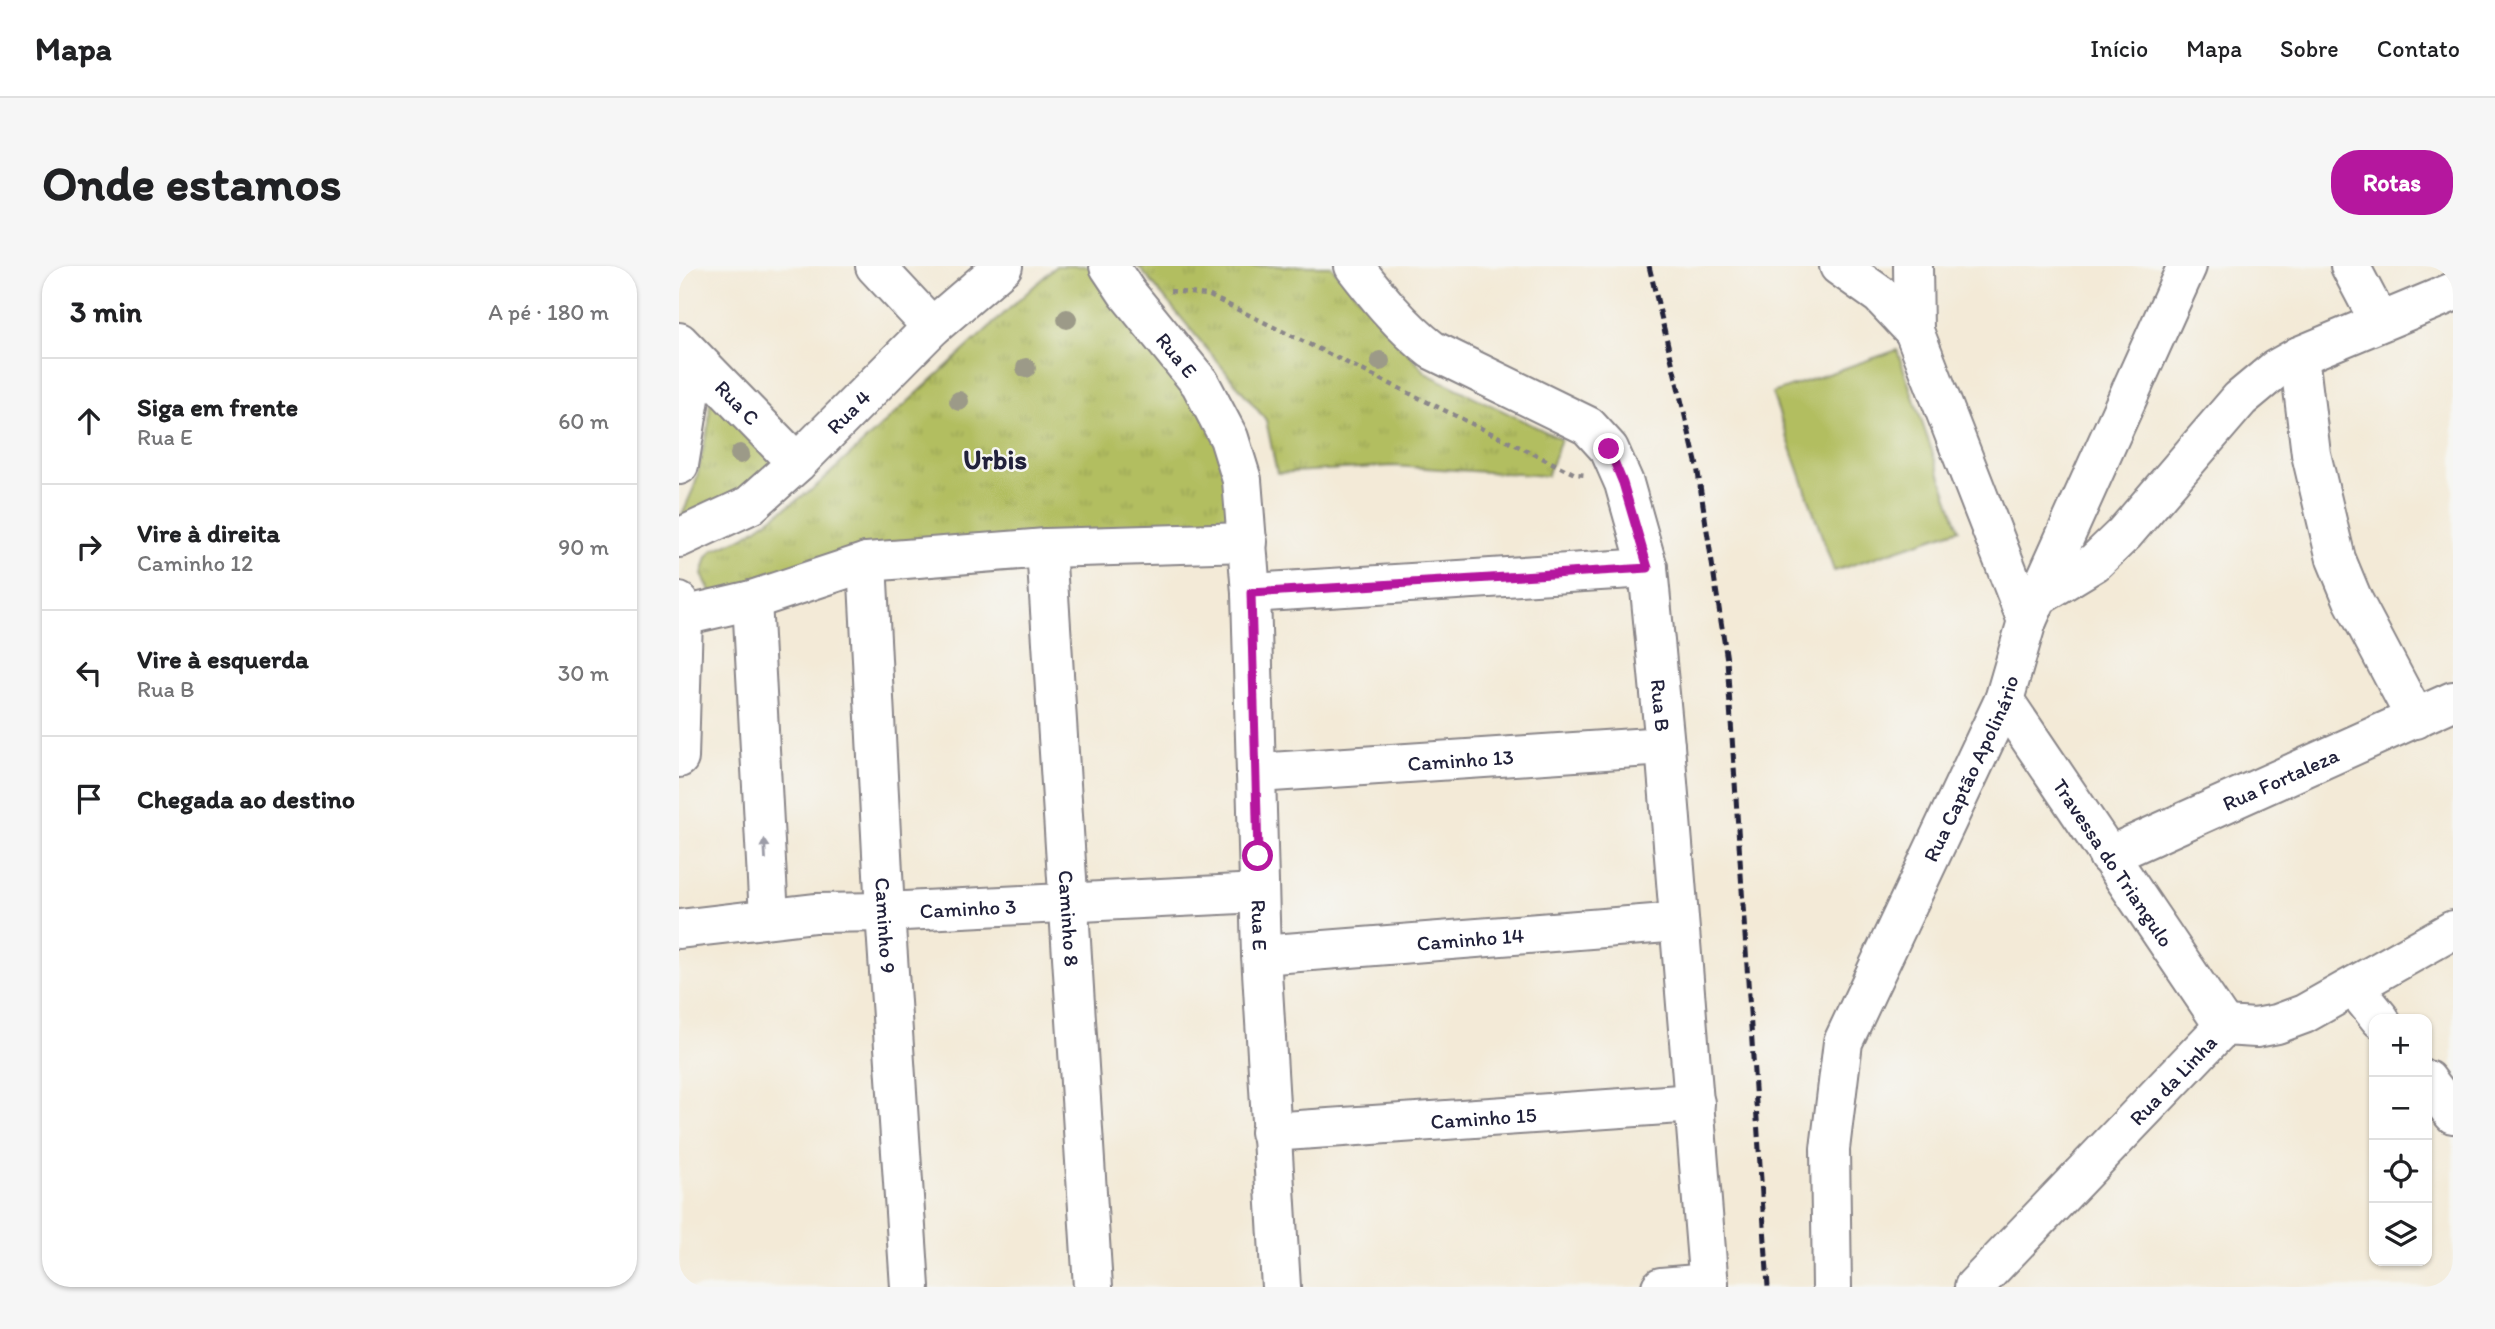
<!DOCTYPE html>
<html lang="pt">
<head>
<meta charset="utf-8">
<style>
	body { margin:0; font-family:Itim,sans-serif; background:#f6f6f6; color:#202124 }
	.controls { position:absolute; right:21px; bottom:21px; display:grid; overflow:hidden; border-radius:14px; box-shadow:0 2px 5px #0004 }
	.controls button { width:63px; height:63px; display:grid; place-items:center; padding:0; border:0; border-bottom:2px solid #e0e0e0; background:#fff; color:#202124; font:35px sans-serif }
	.stop { position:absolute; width:21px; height:21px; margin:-16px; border:5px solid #b5179e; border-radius:50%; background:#fff }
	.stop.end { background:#b5179e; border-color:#fff; box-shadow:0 2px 7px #0008 }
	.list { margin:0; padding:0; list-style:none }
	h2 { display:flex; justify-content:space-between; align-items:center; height:91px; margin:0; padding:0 28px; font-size:30px }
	h2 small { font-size:23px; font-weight:400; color:#757577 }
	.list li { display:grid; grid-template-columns:46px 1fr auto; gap:21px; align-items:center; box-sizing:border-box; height:126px; padding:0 28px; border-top:2px solid #e0e0e0 }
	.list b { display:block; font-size:26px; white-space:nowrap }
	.list p { margin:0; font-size:23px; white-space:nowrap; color:#757577 }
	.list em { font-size:23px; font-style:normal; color:#757577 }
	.icon { flex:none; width:38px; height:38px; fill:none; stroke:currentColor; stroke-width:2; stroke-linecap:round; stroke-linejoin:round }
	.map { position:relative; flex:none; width:1774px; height:1021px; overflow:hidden; border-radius:28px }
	header { display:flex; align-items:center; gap:42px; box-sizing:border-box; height:98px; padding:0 35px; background:#fff; border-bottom:2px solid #e0e0e0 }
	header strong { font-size:33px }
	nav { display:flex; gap:38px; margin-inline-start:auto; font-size:24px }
	.intro { display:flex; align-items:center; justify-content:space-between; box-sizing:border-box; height:168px; padding:0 42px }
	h1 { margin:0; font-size:49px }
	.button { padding:18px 32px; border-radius:28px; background:#b5179e; color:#fff; font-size:24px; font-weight:700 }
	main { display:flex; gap:42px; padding:0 42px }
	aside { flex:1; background:#fff; border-radius:28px; box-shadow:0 2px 5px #0004 }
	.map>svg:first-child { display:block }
	.grass { fill:#b2be60; stroke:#6a704e; stroke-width:2 }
	.park { fill:url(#park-tufts); stroke:#6a704e; stroke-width:2 }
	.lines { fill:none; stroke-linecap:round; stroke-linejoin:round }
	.minor-casing { stroke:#8a8689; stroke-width:42 }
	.path { stroke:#8a8689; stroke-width:4.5; stroke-dasharray:5 5; stroke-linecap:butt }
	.minor { stroke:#fff; stroke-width:38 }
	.rail { stroke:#22223b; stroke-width:5; stroke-dasharray:10 5; stroke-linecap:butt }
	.tree { fill:#9c9a88 }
	.oneway { fill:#9c9ca7 }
	.route { stroke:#b5179e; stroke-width:9 }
	.labels { text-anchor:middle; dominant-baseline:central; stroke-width:5; stroke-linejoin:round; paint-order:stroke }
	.street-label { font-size:21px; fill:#22223b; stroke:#f6f6f2 }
	.district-label { font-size:28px; font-weight:bold; fill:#22223b; stroke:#f6f6f2 }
</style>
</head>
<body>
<header>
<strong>Mapa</strong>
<nav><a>Início</a><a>Mapa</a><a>Sobre</a><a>Contato</a></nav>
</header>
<div class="intro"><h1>Onde estamos</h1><a class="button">Rotas</a></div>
<main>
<aside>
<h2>3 min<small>A pé · 180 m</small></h2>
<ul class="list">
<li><svg class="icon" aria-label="ahead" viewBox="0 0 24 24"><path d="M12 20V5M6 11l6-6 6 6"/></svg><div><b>Siga em frente</b><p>Rua E</p></div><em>60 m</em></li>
<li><svg class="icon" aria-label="right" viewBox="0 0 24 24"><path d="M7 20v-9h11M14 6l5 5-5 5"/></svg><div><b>Vire à direita</b><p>Caminho 12</p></div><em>90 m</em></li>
<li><svg class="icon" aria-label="left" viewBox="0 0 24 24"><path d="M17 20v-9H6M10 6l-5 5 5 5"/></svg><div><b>Vire à esquerda</b><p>Rua B</p></div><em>30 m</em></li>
<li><svg class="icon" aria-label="arrive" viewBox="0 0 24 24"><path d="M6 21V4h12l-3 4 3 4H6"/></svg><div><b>Chegada ao destino</b></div></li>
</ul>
</aside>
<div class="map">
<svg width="1774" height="1021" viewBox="0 0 1774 1021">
	<defs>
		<pattern id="park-tufts" width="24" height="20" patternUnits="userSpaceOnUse" patternTransform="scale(1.75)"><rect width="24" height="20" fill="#b2be60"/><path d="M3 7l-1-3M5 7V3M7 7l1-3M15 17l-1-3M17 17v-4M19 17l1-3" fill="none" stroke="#99a354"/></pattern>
	</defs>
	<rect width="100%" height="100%" fill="#f6f6f2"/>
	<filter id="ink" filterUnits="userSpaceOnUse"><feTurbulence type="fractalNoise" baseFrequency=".0143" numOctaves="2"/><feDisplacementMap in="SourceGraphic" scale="14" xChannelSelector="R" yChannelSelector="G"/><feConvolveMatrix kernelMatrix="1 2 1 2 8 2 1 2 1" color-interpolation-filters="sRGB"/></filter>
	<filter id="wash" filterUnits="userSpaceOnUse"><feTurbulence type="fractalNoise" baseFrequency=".00686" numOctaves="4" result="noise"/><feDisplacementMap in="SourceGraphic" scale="28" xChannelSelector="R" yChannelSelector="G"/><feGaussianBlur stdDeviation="1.57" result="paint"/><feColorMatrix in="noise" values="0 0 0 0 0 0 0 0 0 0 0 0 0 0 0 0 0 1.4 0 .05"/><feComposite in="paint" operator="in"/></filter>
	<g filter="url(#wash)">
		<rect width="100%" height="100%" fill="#f3ead7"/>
		<!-- grass -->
		<polygon class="grass" points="1218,84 1280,263 1155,305 1093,127"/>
		<!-- park -->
		<g class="park">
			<polygon points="377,0 410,0 508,111 538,155 556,260 32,326 23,309 28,291 34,284 65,271 135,222"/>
			<polygon points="459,0 652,0 748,108 882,173 868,210 714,200 598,207 587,154"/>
			<polygon points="31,133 116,213 1,253 16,219 30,157"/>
		</g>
	</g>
	<g filter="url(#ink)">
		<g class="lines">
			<defs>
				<g id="minor">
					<polyline points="196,0 253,61"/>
					<path id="s1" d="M430,0L448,27L521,117L550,172L563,214L572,327L582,689L602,1021"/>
					<path id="s2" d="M675,0C699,31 722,60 753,84L909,160L930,183L945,217L969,302L986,480L1030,1021"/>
					<polyline points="1160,0 1201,29 1235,65 1348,355"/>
					<polyline points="1234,0 1235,65"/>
					<polyline points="1671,0 1700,55"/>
					<path id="s3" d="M0,76L118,197"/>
					<polyline points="1620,90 1632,188 1657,293 1674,334 1737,453"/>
					<polyline points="0,199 17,96"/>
					<path id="s4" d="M0,272L71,239L118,197L253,61L324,0"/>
					<path id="s5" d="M367,282L414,1021"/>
					<path id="s6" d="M188,296L206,646L231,1021"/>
					<polyline points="572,327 969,302"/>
					<polyline points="1360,330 1416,296 1445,268 1561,133 1597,103 1620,90 1774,26"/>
					<polyline points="73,334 90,651"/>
					<polyline points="0,336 4,350 0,492"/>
					<polyline points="4,350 73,334 188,296 367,282 569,276"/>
					<path id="s7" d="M1325,434L1545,760"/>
					<path id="s8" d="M577,507L986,480"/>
					<path id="s9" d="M1429,590L1774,435"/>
					<path id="s10" d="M0,663L136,647L206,646L580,627"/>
					<path id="s11" d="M582,689L1000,656"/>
					<polyline points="1675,721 1701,753"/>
					<polyline points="1748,814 1774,848"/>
					<path id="s12" d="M591,866L1016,837"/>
					<polyline points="982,1021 1030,1017"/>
					<path id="s13" d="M1153,1021L1151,883L1164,776L1325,434L1348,355L1508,0"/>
					<path id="s14" d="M1295,1021L1545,760L1577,762L1598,758L1625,748L1774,664"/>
				</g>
			</defs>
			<!-- minor casing -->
			<use href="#minor" class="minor-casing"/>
			<!-- path -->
			<polyline class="path" points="491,25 529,29 896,208 906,209"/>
			<!-- minor -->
			<use href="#minor" class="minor"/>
			<!-- rail -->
			<polyline class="rail" points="970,0 1018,200 1048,394 1089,1021"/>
		</g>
		<!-- trees -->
		<g class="tree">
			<circle cx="388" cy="53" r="10"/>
			<circle cx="701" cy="95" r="10"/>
			<circle cx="347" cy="102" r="10"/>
			<circle cx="280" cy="135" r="10"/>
			<circle cx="61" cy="188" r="10"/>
		</g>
		<!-- one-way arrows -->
		<defs><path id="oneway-solid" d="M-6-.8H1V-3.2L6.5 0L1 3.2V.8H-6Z" transform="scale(1.75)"/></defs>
		<use class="oneway" href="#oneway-solid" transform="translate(86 583) rotate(-93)"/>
	</g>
	<g class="lines" filter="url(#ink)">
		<!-- route -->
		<polyline class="route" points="579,590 572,327 969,302 944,217 930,183"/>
	</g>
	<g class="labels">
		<!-- street labels -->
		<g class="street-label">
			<text stroke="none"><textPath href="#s1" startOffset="112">Rua E</textPath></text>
			<text stroke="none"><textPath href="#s3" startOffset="84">Rua C</textPath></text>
			<text stroke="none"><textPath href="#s4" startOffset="214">Rua 4</textPath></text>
			<text stroke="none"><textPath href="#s2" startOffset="583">Rua B</textPath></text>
			<text stroke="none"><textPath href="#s8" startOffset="205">Caminho 13</textPath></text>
			<text stroke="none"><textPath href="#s13" startOffset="548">Rua Captão Apolinário</textPath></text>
			<text stroke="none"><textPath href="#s9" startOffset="189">Rua Fortaleza</textPath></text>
			<text stroke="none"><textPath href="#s7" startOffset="196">Travessa do Triangulo</textPath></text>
			<text stroke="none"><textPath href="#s10" startOffset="290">Caminho 3</textPath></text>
			<text stroke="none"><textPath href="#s5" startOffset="371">Caminho 8</textPath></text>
			<text stroke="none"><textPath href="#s1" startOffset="700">Rua E</textPath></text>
			<text stroke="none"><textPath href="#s6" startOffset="364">Caminho 9</textPath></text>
			<text stroke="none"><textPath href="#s11" startOffset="210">Caminho 14</textPath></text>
			<text stroke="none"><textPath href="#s14" startOffset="287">Rua da Linha</textPath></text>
			<text stroke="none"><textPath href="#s12" startOffset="214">Caminho 15</textPath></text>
		</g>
		<!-- district labels -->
		<g class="district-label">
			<text x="316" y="193">Urbis</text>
		</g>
	</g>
</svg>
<div class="controls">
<button>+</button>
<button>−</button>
<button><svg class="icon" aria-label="locate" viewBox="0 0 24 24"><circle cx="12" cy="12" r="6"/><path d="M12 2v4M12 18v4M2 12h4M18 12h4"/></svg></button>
<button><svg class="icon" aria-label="layers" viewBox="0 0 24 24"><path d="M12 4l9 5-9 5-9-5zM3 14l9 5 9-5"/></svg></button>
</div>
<div class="stop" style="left:579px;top:590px"></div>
<div class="stop end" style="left:930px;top:183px"></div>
</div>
</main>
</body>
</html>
